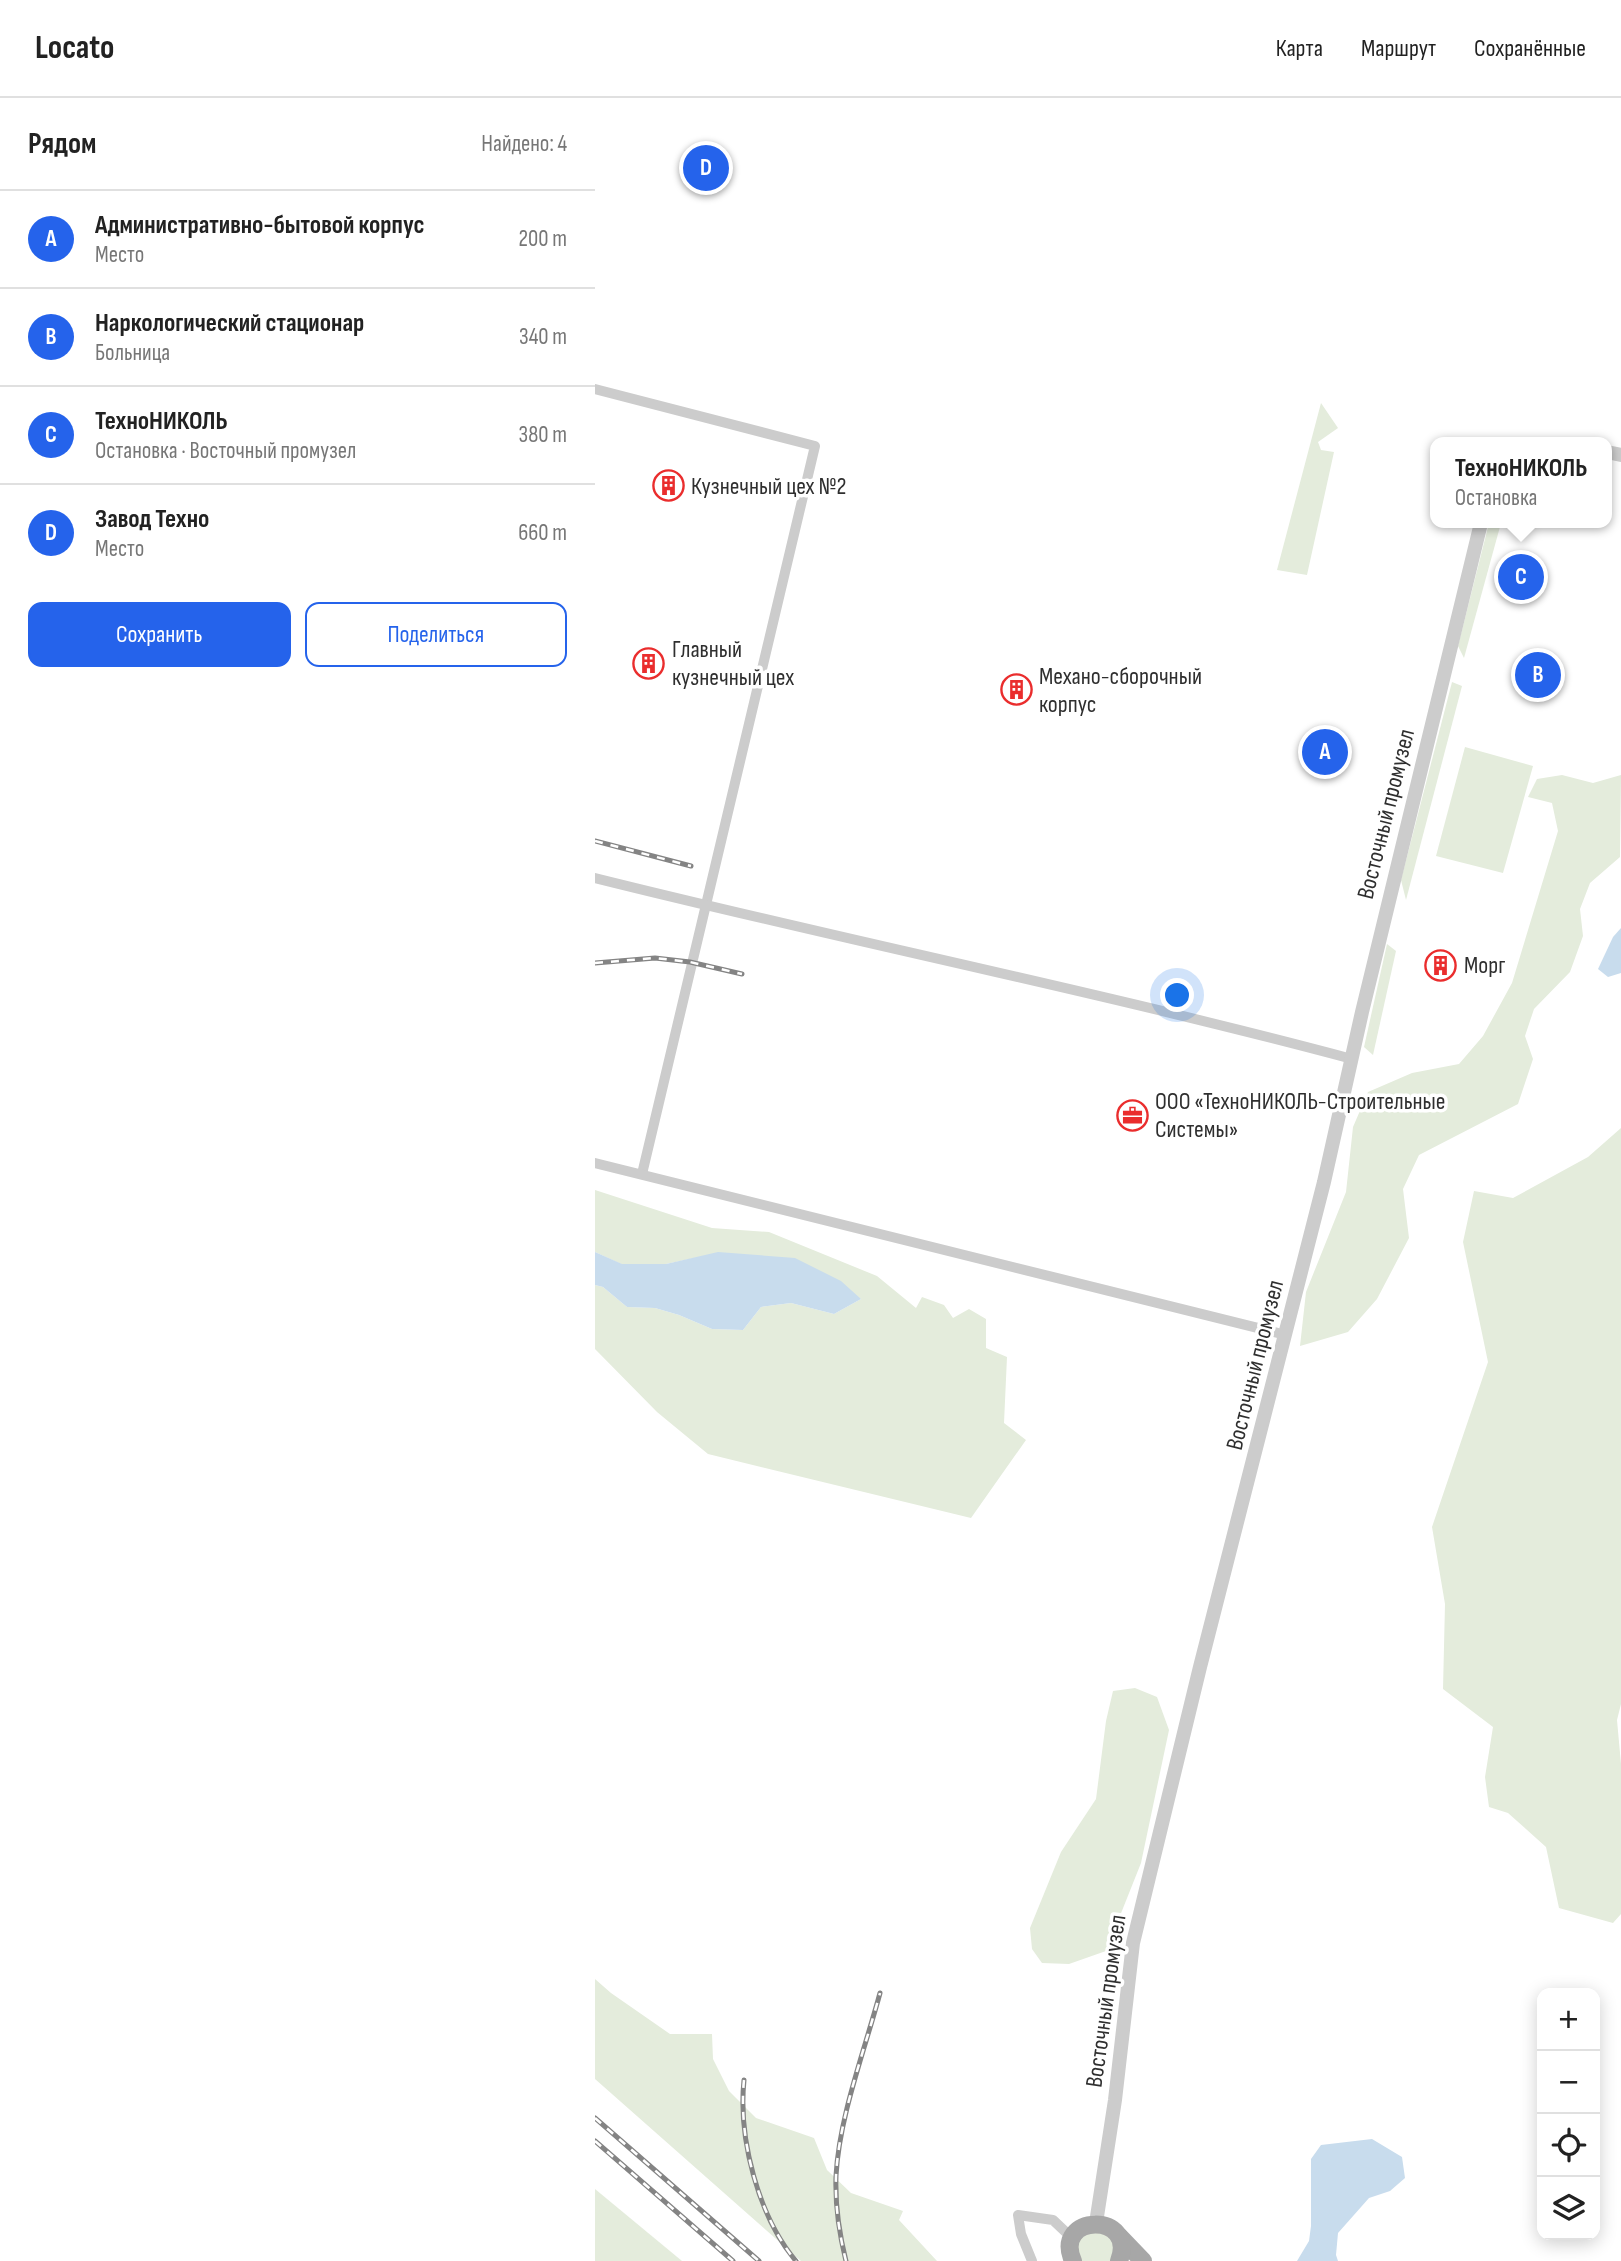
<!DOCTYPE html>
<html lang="ru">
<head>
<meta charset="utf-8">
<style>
	body { margin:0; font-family:"Sofia Sans Condensed",sans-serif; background:#f2f2f2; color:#222 }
	.controls { position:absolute; right:21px; bottom:21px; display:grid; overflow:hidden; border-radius:14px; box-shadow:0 4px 18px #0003 }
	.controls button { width:63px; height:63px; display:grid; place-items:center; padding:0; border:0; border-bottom:2px solid #e0e0e0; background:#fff; color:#222; font:35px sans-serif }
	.you { position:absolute; left:583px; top:898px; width:24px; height:24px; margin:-18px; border:5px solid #fff; border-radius:50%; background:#1a73e8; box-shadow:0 0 0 10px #1a73e833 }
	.badge { display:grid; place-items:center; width:46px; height:46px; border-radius:50%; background:#2563eb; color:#fff; font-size:23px; font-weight:700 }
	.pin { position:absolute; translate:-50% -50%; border:4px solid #fff; box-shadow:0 2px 7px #0006 }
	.popup { position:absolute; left:835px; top:339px; width:182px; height:91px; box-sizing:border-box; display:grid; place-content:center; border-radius:14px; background:#fff; filter:drop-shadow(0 2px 5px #0005); font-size:23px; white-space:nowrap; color:#767676 }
	.popup b { font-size:26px; color:#222 }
	.popup::after { content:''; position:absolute; left:50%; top:100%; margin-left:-14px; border:14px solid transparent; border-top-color:#fff }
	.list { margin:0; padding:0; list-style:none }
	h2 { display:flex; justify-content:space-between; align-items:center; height:91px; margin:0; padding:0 28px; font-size:30px }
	h2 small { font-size:23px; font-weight:400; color:#767676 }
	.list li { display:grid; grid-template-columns:46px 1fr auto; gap:21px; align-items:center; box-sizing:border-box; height:98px; padding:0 28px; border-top:2px solid #e0e0e0 }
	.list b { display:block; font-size:26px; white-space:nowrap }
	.list p { margin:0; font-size:23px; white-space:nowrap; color:#767676 }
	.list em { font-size:23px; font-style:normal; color:#767676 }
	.actions { display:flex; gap:14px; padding:21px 28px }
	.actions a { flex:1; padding:16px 0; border:2px solid #2563eb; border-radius:14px; text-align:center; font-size:24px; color:#2563eb }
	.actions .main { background:#2563eb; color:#fff }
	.icon { flex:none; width:38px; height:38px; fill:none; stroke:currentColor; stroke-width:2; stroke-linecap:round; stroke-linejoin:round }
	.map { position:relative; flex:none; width:1026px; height:2163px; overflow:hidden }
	header { display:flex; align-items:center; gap:42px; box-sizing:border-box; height:98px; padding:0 35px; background:#fff; border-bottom:2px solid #e0e0e0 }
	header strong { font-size:33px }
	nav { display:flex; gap:38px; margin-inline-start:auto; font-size:24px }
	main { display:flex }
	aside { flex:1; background:#fff }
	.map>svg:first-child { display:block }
	.green { fill:#e4ecdc }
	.water { fill:#c8dced }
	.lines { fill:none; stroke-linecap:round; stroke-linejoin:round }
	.minor { stroke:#ccc; stroke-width:10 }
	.tertiary { stroke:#ccc; stroke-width:14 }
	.primary { stroke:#a7a7a7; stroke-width:18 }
	.rail-casing { stroke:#848484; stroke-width:5 }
	.rail { stroke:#fff; stroke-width:2.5; stroke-dasharray:8; stroke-linecap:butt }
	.labels { text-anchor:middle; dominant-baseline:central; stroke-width:7; stroke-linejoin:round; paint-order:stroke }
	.poi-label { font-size:24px; fill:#2f2f2f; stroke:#fff; text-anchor:start }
	.street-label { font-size:24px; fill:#2f2f2f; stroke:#fff }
</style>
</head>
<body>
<header>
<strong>Locato</strong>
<nav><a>Карта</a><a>Маршрут</a><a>Сохранённые</a></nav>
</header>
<main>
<aside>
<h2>Рядом<small>Найдено: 4</small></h2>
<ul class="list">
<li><span class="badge">A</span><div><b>Административно-бытовой корпус</b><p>Место</p></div><em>200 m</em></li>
<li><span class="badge">B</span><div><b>Наркологический стационар</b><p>Больница</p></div><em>340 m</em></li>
<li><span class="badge">C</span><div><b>ТехноНИКОЛЬ</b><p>Остановка · Восточный промузел</p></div><em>380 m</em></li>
<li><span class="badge">D</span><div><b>Завод Техно</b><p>Место</p></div><em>660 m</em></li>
</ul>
<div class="actions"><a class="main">Сохранить</a><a>Поделиться</a></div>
</aside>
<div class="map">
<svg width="1026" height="2163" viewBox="0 0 1026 2163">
	<rect width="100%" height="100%" fill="#fff"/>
	<!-- green -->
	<g class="green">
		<polygon points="726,305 743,330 723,344 726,352 739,354 712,477 682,472"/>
		<polygon points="894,425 906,425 869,560 863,548"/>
		<polygon points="857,584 867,588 811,802 806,782"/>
		<polygon points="870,649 938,668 908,775 841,758"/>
		<polygon points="967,677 998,685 1026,677 1025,759 995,785 985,811 988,838 975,874 939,911 930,938 938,961 923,1006 824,1057 808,1091 814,1140 782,1201 753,1234 705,1248 711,1194 751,1094 758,1029 773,994 817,975 864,966 888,938 917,885 963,733 957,705 933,699 942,681"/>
		<polygon points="792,846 801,853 778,957 769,949"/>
		<polygon points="1026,1030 1026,1606 1022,1622 1026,1666 1026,1816 1018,1825 964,1810 951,1749 913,1715 894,1709 890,1679 898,1629 848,1591 850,1506 837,1429 893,1264 868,1144 879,1093 918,1100 993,1059"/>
		<polygon points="0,1092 117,1130 174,1134 282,1178 321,1210 327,1199 349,1207 358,1220 374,1211 391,1221 391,1250 412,1259 409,1325 431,1342 376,1420 113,1356 62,1314 0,1251 0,1187 8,1189 32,1209 60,1210 84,1217 117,1231 148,1232 166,1209 196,1205 239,1216 266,1201 144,1158 123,1155 71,1166 26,1166 0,1154"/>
		<polygon points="540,1590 562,1599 574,1632 546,1765 511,1853 474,1866 447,1865 437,1851 435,1830 466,1754 501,1701 511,1623 518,1593"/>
		<polygon points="0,1881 16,1895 75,1936 117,1936 118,1961 134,1993 161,2020 219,2040 232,2072 256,2095 308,2113 304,2122 342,2163 206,2163 0,1981"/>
		<polygon points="0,2091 87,2163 0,2163"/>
		<polygon points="494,2130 520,2140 519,2163 483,2163 479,2147"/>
	</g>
	<!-- water -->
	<g class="water">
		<polygon points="1026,830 1026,875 1013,879 1003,871 1018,839"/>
		<polygon points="0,1154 27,1166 71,1166 123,1154 200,1160 246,1183 266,1201 239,1216 196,1205 166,1209 148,1232 117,1231 84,1217 60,1210 32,1209 8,1189 0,1187"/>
		<polygon points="777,2041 807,2059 810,2080 795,2093 774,2100 743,2135 741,2157 743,2163 702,2163 714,2143 716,2128 716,2061 726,2047"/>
	</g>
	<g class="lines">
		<!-- minor -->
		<g class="minor">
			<polyline points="0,291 220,348 47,1076"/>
			<path d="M0,780C252,843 506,894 757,961"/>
			<polyline points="0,1065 691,1237"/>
			<polyline points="437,2163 426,2136 423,2117 458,2122 477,2140"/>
		</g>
		<!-- tertiary -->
		<g class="tertiary">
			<polyline points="1012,354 1026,357"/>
			<polyline points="501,2125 520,2002 538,1845 605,1569 729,1084 767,914 886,425"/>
		</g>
		<!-- primary -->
		<g class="primary">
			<polyline points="524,2138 548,2163"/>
			<path d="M478,2163C457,2115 543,2114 524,2163"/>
		</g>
		<defs>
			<g id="rail">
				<polyline points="0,743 96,768"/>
				<polyline points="0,865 60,860 95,864 147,876"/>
				<path d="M149,1982C143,2040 163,2118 201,2163"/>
				<polyline points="0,2020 164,2163"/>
				<polyline points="0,2043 138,2163"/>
				<path d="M251,2163C244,2135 240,2107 241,2078C244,2019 270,1951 285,1895"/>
			</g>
		</defs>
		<!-- rail casing -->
		<use href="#rail" class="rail-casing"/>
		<!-- rail -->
		<use href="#rail" class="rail"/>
	</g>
	<!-- icons -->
	<defs>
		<symbol id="building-ring" viewBox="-11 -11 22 22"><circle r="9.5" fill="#fff" stroke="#ea2d2d" stroke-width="1.5"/><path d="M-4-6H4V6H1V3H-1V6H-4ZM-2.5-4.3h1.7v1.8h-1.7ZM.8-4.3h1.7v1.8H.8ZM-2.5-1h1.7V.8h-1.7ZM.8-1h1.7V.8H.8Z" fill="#ea2d2d"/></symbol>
		<symbol id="office-ring" viewBox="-11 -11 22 22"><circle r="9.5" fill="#fff" stroke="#ea2d2d" stroke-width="1.5"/><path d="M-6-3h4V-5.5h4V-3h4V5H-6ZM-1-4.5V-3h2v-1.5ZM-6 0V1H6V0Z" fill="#ea2d2d"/></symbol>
	</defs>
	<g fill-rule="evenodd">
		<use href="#building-ring" x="56" y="370" width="35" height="35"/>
		<use href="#building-ring" x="36" y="548" width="35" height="35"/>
		<use href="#building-ring" x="404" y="574" width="35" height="35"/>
		<use href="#building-ring" x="828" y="850" width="35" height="35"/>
		<use href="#office-ring" x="520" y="1000" width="35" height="35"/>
	</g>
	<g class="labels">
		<!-- poi labels -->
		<g class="poi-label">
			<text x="96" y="388">Кузнечный цех №2</text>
			<text x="77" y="551">Главный<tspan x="77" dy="28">кузнечный цех</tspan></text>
			<text x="444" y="578">Механо-сборочный<tspan x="444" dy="28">корпус</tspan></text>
			<text x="869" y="867">Морг</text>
			<text x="560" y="1003">ООО «ТехноНИКОЛЬ-Строительные<tspan x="560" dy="28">Системы»</tspan></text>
		</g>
		<!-- street labels -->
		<g class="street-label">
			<text transform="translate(791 716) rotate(-76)">Восточный промузел</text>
			<text transform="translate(660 1267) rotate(-76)">Восточный промузел</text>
			<text transform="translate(511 1903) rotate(-82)">Восточный промузел</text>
		</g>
	</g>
</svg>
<div class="controls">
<button>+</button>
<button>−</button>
<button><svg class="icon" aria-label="locate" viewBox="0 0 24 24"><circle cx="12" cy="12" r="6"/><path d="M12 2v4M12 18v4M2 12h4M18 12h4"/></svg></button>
<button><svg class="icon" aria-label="layers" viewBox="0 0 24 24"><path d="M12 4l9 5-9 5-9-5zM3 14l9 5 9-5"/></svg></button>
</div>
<div class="you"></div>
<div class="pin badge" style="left:730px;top:654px">A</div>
<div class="pin badge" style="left:943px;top:577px">B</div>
<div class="pin badge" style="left:926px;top:479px">C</div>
<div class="popup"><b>ТехноНИКОЛЬ</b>Остановка</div>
<div class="pin badge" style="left:111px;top:70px">D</div>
</div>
</main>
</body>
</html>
